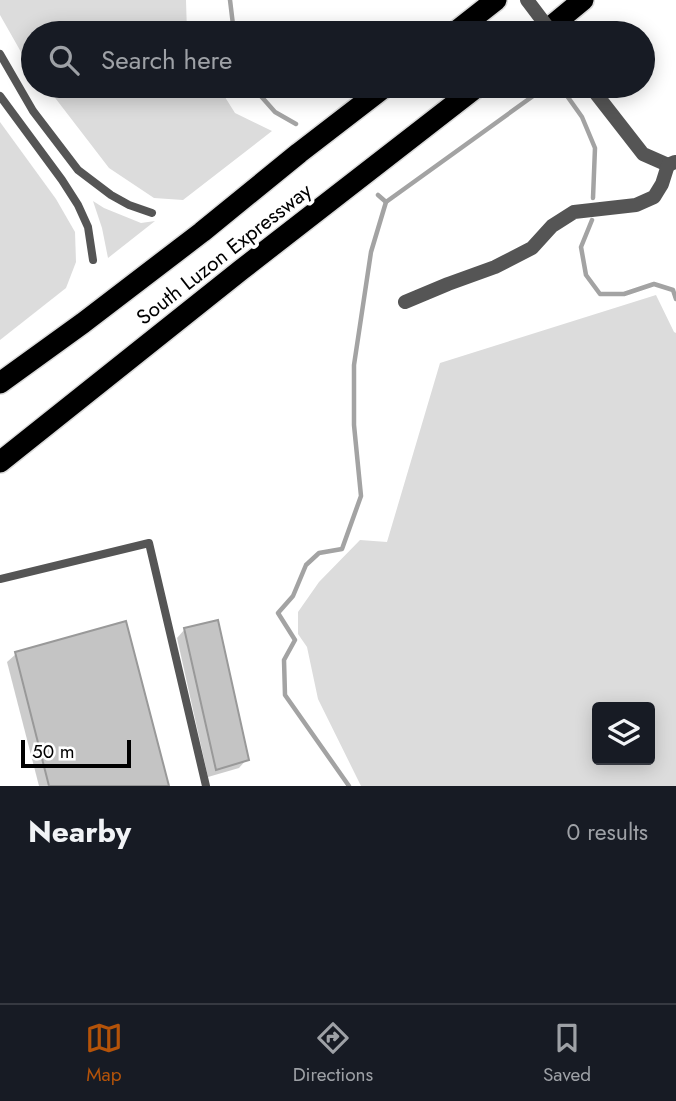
<!DOCTYPE html>
<html lang="en">
<head>
<meta charset="utf-8">
<style>
	body { margin:0; font-family:Jost,sans-serif; background:#242831; color:#f1f3f6 }
	.controls { position:absolute; right:21px; bottom:21px; display:grid; overflow:hidden; border-radius:7px; box-shadow:0 4px 18px #0003 }
	.controls button { width:63px; height:63px; display:grid; place-items:center; padding:0; border:0; border-bottom:2px solid #363941; background:#171b24; color:#f1f3f6; font:35px sans-serif }
	.scale { position:absolute; left:21px; bottom:18px; width:110px; box-sizing:border-box; padding-left:7px; border:4px solid #000; border-top:0; font-size:19px; line-height:24px; white-space:nowrap; color:#000; -webkit-text-stroke:5px #fff; paint-order:stroke }
	.list { margin:0; padding:0; list-style:none }
	h2 { display:flex; justify-content:space-between; align-items:center; height:91px; margin:0; padding:0 28px; font-size:30px }
	h2 small { font-size:23px; font-weight:400; color:#9ea1a6 }
	.icon { flex:none; width:38px; height:38px; fill:none; stroke:currentColor; stroke-width:2; stroke-linecap:round; stroke-linejoin:round }
	.map { position:relative; flex:none; width:676px; height:786px; overflow:hidden }
	.search { position:absolute; background:#171b24; box-shadow:0 4px 18px #0003; left:21px; right:21px; top:21px; height:77px; display:flex; align-items:center; gap:18px; box-sizing:border-box; padding:0 24px; border-radius:38px; color:#9ea1a6; font-size:26px }
	.sheet { height:217px; background:#171b24 }
	nav { display:flex; justify-content:space-around; align-items:center; box-sizing:border-box; height:98px; border-top:2px solid #363941; background:#171b24; font-size:19px; color:#9ea1a6 }
	nav a { display:grid; justify-items:center; gap:4px }
	nav .on { color:#b45309 }
	.map>svg:first-child { display:block }
	.green { fill:#dcdcdc; fill-rule:evenodd }
	.shadow { fill:#0003 }
	.lines { fill:none; stroke-linecap:round; stroke-linejoin:round }
	.stream { stroke:#a3a3a3; stroke-width:4.5 }
	.building { fill:#c4c4c4; stroke:#999; stroke-width:2 }
	.highway-casing { stroke:#dbdbdb; stroke-width:24 }
	.lane { stroke:#555; stroke-width:8 }
	.street { stroke:#555; stroke-width:14 }
	.highway { stroke:#000; stroke-width:21 }
	.street-bridge { stroke:#555; stroke-width:14 }
	.labels { text-anchor:middle; dominant-baseline:central; stroke-width:7; stroke-linejoin:round; paint-order:stroke }
	.street-label { font-size:21px; fill:#000; stroke:#fff }
</style>
</head>
<body>
<div class="map">
<svg width="676" height="786" viewBox="0 0 676 786">
	<rect width="100%" height="100%" fill="#fff"/>
	<!-- green -->
	<g class="green">
		<polygon points="0,0 186,0 187,33 33,33 33,70 25,59 0,15"/>
		<polygon points="46,86 218,86 235,113 272,131 183,200 154,198 109,168"/>
		<polygon points="0,122 56,199 75,232 76,262 66,288 0,340"/>
		<polygon points="93,201 104,208 141,223 155,221 108,258 102,228"/>
		<path d="M656,295L674,332L676,333V786H361L318,699L307,647L298,634V612L319,582L360,540L387,542L440,363ZM597,707H650V760H597Z"/>
	</g>
	<!-- shadow -->
	<g class="shadow">
		<polygon points="185,629 247,759 239,768 208,777 177,638"/>
		<polygon points="16,654 167,786 39,786 7,662"/>
	</g>
	<g class="lines">
		<!-- stream -->
		<g class="stream">
			<polyline points="230,0 234,33"/>
			<polyline points="252,86 275,112 296,124"/>
			<polyline points="560,86 582,117 595,148 593,198"/>
			<polyline points="378,195 386,202 547,86"/>
			<polyline points="592,220 581,247 586,275 600,294 624,294 654,284 673,290 676,299"/>
			<polyline points="349,786 285,695 284,660 295,640 278,613 293,596 306,565 319,553 342,549 361,496 354,425 354,365 371,252 386,202"/>
		</g>
	</g>
	<!-- building -->
	<g class="building">
		<polygon points="218,620 249,760 216,770 184,628"/>
		<polygon points="126,621 169,786 49,786 15,652"/>
	</g>
	<g class="lines">
		<defs>
			<g id="highway">
				<polyline points="454,33 496,0"/>
				<polyline points="543,33 583,0"/>
				<polyline points="0,383 83,323 202,232 299,153 386,86"/>
				<polyline points="0,462 241,270 478,86"/>
			</g>
		</defs>
		<!-- highway casing -->
		<use href="#highway" class="highway-casing"/>
		<!-- lane -->
		<g class="lane">
			<polyline points="0,54 33,111 78,170 111,195 129,205 152,213"/>
			<polyline points="0,96 62,180 78,205 88,227 93,260"/>
			<polyline points="0,579 149,543 206,786"/>
		</g>
		<!-- street -->
		<g class="street">
			<polyline points="590,86 643,154 668,165 675,162"/>
			<polyline points="405,302 448,284 495,267 532,248 552,226 574,212 636,205 654,197 662,184 668,165"/>
		</g>
		<!-- highway -->
		<use href="#highway" class="highway"/>
		<!-- street-bridge -->
		<polyline class="street-bridge" points="527,0 552,33"/>
	</g>
	<g class="labels">
		<!-- street labels -->
		<g class="street-label">
			<text transform="translate(224 254) rotate(-38)">South Luzon Expressway</text>
		</g>
	</g>
</svg>
<div class="controls">
<button><svg class="icon" aria-label="layers" viewBox="0 0 24 24"><path d="M12 4l9 5-9 5-9-5zM3 14l9 5 9-5"/></svg></button>
</div>
<div class="scale">50 m</div>
<div class="search"><svg class="icon" aria-label="search" viewBox="0 0 24 24"><circle cx="10" cy="10" r="6"/><path d="M15 15l6 6"/></svg>Search here</div>
</div>
<section class="sheet">
<h2>Nearby<small>0 results</small></h2>
<ul class="list">
</ul>
</section>
<nav>
<a class="on"><svg class="icon" aria-label="map" viewBox="0 0 24 24"><path d="M3 6l6-2 6 2 6-2v14l-6 2-6-2-6 2zM9 4v14M15 6v14"/></svg>Map</a>
<a><svg class="icon" aria-label="directions" viewBox="0 0 24 24"><path d="M12 3l9 9-9 9-9-9zM9 14v-3h6M13 9l2 2-2 2"/></svg>Directions</a>
<a><svg class="icon" aria-label="saved" viewBox="0 0 24 24"><path d="M7 4h10v16l-5-4-5 4z"/></svg>Saved</a>
</nav>
</body>
</html>
